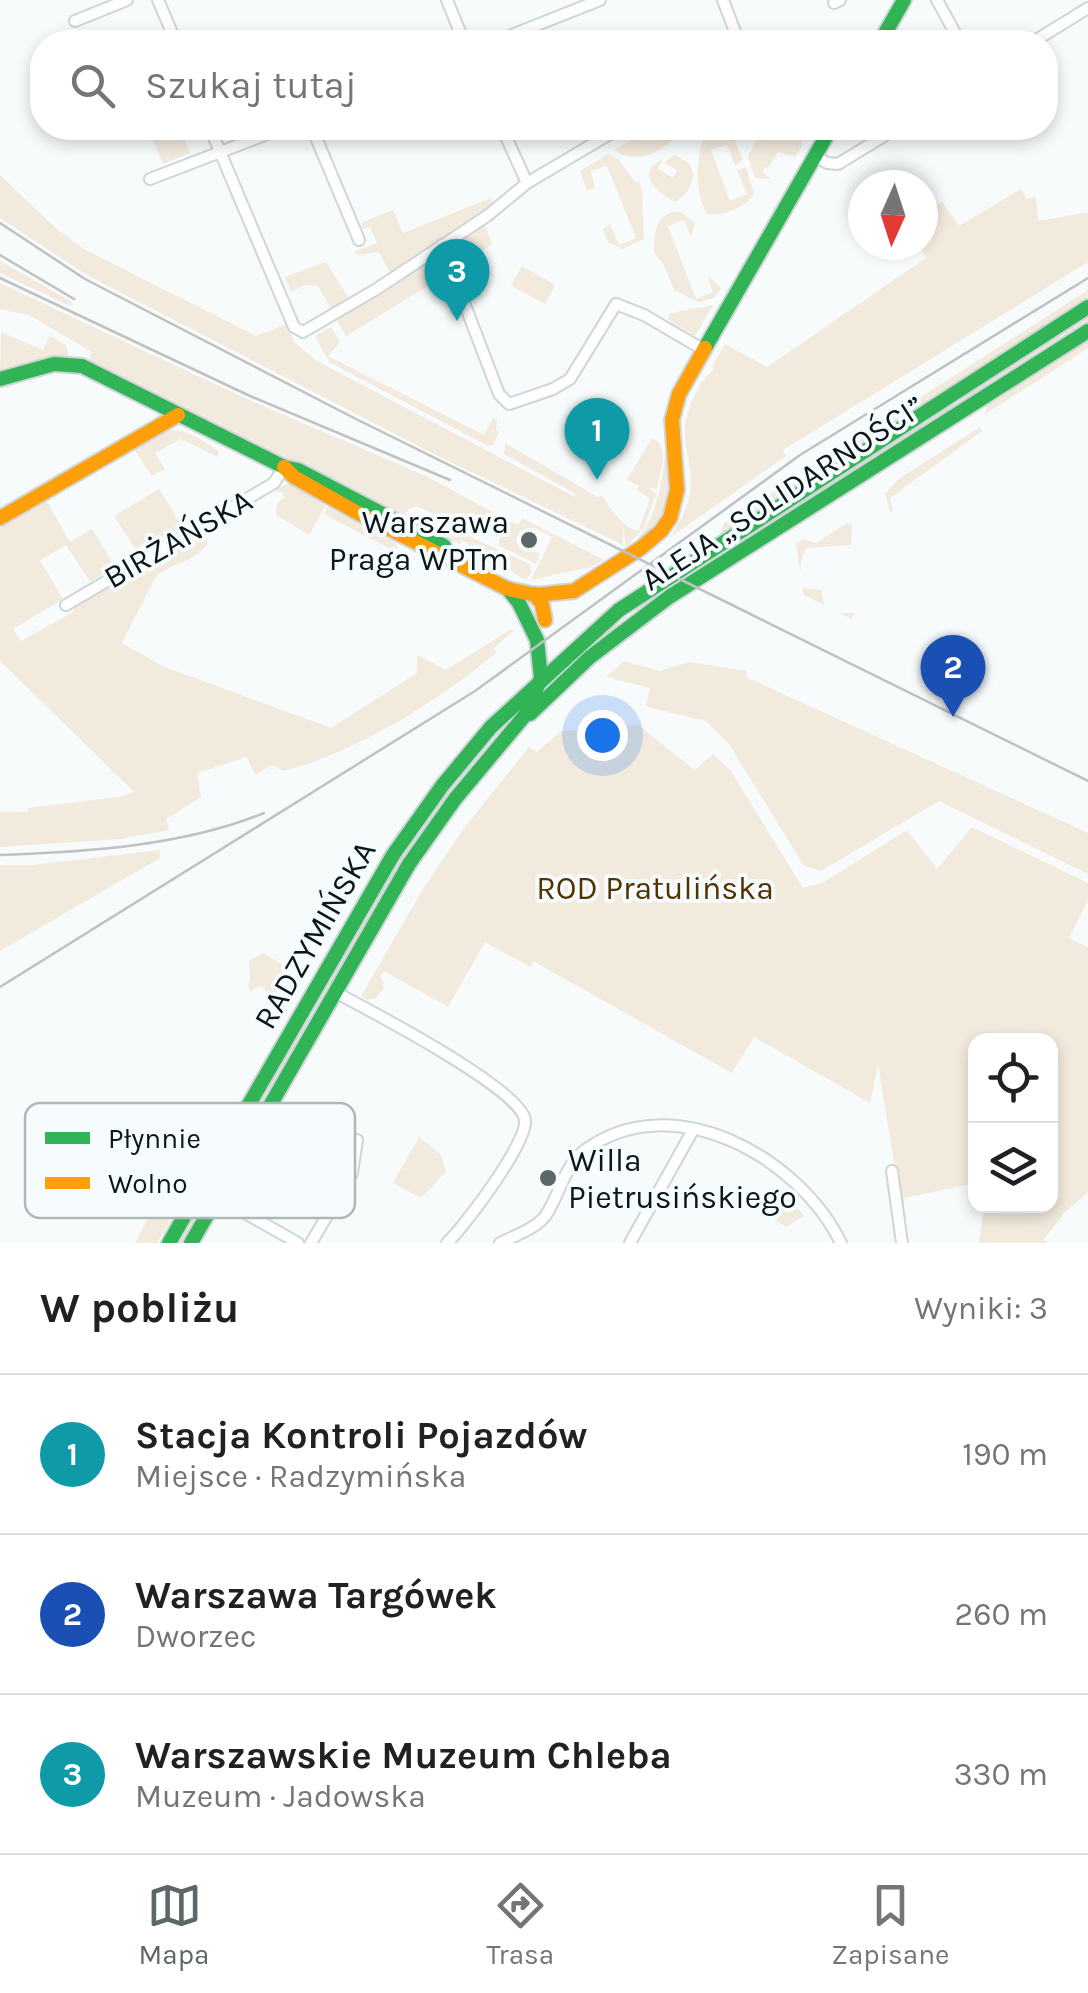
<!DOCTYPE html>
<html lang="pl">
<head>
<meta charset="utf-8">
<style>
	body { margin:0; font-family:Karla,sans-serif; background:#f6f6f6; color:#202124 }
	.controls { position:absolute; right:30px; bottom:30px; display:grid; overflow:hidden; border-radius:20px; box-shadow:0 5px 15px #0003 }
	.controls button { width:90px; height:90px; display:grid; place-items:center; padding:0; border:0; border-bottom:2px solid #e0e0e0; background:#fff; color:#202124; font:50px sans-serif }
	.compass { position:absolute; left:848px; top:170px; width:90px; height:90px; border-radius:50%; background:#fff; box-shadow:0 5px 15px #0003; rotate:183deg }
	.you { position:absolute; left:602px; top:735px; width:35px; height:35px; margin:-25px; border:8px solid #fff; border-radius:50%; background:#1a73e8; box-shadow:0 0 0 15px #1a73e833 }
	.badge { display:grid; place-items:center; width:65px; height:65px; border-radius:50%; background:#5e6768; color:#fff; font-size:32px; font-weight:700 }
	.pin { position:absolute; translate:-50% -82px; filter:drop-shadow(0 2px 5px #0008) }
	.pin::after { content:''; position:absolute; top:52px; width:35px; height:30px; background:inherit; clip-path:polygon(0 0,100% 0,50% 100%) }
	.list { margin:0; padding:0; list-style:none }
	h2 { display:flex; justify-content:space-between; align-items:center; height:130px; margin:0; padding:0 40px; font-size:42px }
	h2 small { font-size:32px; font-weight:400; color:#757577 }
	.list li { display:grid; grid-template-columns:65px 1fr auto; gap:30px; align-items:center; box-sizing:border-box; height:160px; padding:0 40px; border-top:2px solid #e0e0e0 }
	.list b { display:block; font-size:38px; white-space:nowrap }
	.list p { margin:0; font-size:32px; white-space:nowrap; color:#757577 }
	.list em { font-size:32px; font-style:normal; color:#757577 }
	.icon { flex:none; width:55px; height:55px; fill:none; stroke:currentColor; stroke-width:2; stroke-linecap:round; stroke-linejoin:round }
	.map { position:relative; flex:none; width:1088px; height:1243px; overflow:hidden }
	.search { position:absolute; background:#fff; box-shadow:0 5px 15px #0003; left:30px; right:30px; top:30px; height:110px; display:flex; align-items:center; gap:25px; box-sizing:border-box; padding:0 35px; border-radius:40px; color:#757577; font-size:38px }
	.sheet { height:610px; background:#fff }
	nav { display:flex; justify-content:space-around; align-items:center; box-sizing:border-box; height:140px; border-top:2px solid #e0e0e0; background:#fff; font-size:28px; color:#757577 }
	nav a { display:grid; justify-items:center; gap:5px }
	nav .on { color:#5e6768 }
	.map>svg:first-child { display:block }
	.green { fill:#f3eade }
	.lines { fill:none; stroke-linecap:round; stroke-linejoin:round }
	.street-casing { stroke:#ced6d8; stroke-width:14 }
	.fast-casing { stroke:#ced6d8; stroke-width:18 }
	.slow-casing { stroke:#ced6d8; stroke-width:18 }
	.street { stroke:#fefeff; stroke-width:10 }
	.fast { stroke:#30b455; stroke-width:14 }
	.slow { stroke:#ff9f0a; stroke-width:14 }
	.rail { stroke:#c0c2c2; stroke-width:2.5 }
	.poi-dot { fill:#5e6768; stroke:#f6fcfd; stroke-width:4 }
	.labels { text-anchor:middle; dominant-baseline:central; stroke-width:8; stroke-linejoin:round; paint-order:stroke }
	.street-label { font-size:32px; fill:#0c1719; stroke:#f6fcfd }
	.poi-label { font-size:32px; fill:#0c1719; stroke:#f6fcfd; text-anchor:end }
	.park-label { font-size:32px; fill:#513300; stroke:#f6fcfd }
	.key { fill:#f6fcfd; stroke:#b0b7b9; stroke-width:2.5 }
	.key-label { font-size:28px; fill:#0c1719 }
</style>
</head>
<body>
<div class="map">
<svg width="1088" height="1243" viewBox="0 0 1088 1243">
	<rect width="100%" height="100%" fill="#f7fbfc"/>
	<!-- green -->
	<g class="green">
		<polygon points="180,128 190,153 163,164 153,139"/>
		<path d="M652,128H686C667,146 642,169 614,150Z"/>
		<path d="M724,128L731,132L743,160L735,166L727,145L711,150L730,201L747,194L737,170L746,167L754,194C747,207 723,216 708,214C693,195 696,149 708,129Z"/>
		<polygon points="753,128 764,128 775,133 801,132 802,146 795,157 778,152 768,168 765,167 763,172 771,179 755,178 748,157 756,140 753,138 756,130"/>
		<polygon points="608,154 618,159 635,182 639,181 642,192 644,239 622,249 608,242 603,229 610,224 619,245 636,238 607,166 591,171 595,188 587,191 580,171"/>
		<path d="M674,155L689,163L694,175L688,191L676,202C656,194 635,170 663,159L658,169L673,178L677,170L664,163Z"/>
		<path d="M0,175L58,230L84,249L256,336L287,324L294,342L317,361L575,497L576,494L504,454L505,443L598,497L602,496C612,509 621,527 638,531L650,499L637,490L639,486L627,480L652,438C671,447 660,471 657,489L648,488L656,494L644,528L626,547L623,527V545L432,453L85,274L0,218Z"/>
		<path d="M1021,189L1027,199L1036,196L1038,221L1088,212V262L783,450L786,456L669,538C680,523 689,507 691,487C692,471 687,455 685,440C682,415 697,384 714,369L713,365L725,344L767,367L926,258L919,245H923V213L942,202L959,226Z"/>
		<polygon points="491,198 493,206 390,273 379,252 358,255 354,252 377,243 370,227 363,229 361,223 393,210 403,233"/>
		<path d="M672,212H680L695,223L691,237L684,220L668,226L696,299L713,292L708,278L710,277L721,288L714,298L698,302L674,290L663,263L654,253C655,235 653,220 672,212Z"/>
		<polygon points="484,223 492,244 455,269 450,254 451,246"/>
		<polygon points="435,256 444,261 449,273 346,336 337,320"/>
		<polygon points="0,261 72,302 70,306 0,273"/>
		<polygon points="326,262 348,297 331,309 318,286 305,285 291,292 285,277"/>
		<polygon points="522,266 555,285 545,304 511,286"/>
		<polygon points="0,283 238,395 428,477 509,521 519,524 522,518 604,560 591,567 531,580 552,537 533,527 530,533 522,530 516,542 540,554 536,564 498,545 500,538 474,526 468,530 417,506 409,509 404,517 155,398 156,394 112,371 110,374 87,363 92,352 29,315 0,309"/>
		<polygon points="1088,290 1088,297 719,536 724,523"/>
		<polygon points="713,305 695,336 667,319 671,313"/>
		<polygon points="1088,315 1088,323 797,507 933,414"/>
		<polygon points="331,327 340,342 328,356 484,435 493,418 497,420 496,430 499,432 493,445 488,446 329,362 315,336"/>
		<polygon points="1,332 43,350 50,336 66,345 69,357 55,358 0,373"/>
		<polygon points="1088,340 1088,348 984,415 989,403"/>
		<polygon points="980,427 982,431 890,498 893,511 890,512 885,493 900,478"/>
		<path d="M164,430C185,428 202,439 219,452L217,457L181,439L155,453L165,469L152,476L133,448Z"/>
		<path d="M666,450C670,494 671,521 630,547C657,522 661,485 666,450Z"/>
		<polygon points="287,484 297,486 325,506 309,535 276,515 277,503 284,498 283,492 277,493 276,489"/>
		<polygon points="159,489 182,527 138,553 114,516"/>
		<path d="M46,500L70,542L92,529L115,567L90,582L66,545L40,560L63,599L13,629L21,641L73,612L74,605L191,537L204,533L208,543C198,561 172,563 156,576L122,643L162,666L331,728L417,673V655L446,670L511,629L513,631L494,648L497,652C440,700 356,753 283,771L272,765L255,775L247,757L197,773L201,797L166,819L169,830L121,839L0,847V812H27L28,808L118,797L134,792L0,661V528Z"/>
		<polygon points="327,507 396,543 398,553 324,514"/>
		<polygon points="415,514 420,514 530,564 531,573 525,580 462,540 460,544 411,523"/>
		<path d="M847,523L852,525L851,545L807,548C798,558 800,576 804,588L821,590L824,605L840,613H854L852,619L804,595L796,544L803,539L816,543Z"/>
		<polygon points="624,661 660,671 689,662 747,671 746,677 1088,833 1088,874 939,801 821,871 804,866 729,744 706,721 651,708 646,705 650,688 606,677"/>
		<polygon points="638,725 695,770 713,754 731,771 803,888 824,882 907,830 937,869 972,827 1088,883 1088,900 1069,938 1088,947 1088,1192 1065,1212 1044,1239 1048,1243 979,1243 984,1206 1050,1206 1050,1040 976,1040 975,1183 904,1198 904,1205 901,1205 878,1064 870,1103 754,1037 732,1073 533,961 530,967 485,942 448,1007 384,971 380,978 385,984 382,983 384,988 376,998 367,1000 361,996 423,889 464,828 529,747 537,752 561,731"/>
		<polygon points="424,823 426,826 381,897 182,1243 177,1243 376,896"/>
		<polygon points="160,850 160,858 0,951 0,865 32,865"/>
		<polygon points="263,953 290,969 270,1004 265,989 259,986 251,991 248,985 250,979 249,961"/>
		<polygon points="419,1137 441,1155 446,1172 421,1198 393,1183"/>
		<polygon points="778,1189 786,1194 804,1216 786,1227 765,1213"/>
		<polygon points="158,1200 170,1212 169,1223 157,1243 135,1243"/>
	</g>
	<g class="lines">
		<defs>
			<g id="street">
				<polyline points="158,0 176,42"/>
				<polyline points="447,0 464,42"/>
				<polyline points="723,0 739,42"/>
				<polyline points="937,0 960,42"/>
				<polyline points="834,3 840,0"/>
				<polyline points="75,21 127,0"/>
				<polyline points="494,42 600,0"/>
				<polyline points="1033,42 1088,8"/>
				<polyline points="210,128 294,327 303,332 375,290 487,216 527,183 620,128"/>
				<polyline points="312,128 359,240"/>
				<polyline points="502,128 527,183"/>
				<polyline points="815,156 827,163 838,164 897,128"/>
				<polyline points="150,179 283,128"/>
				<polyline points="442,245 499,394 509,404 553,389 570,379 616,304 644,315 704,350"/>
				<polyline points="66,605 274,483 284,467"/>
				<path d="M335,992C367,1009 521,1089 525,1120C528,1142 465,1226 447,1243"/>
				<polyline points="892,1171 902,1243"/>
				<polyline points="217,1197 298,1243"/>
				<polyline points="311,1243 352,1173 357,1140"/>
				<path d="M500,1243C514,1236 537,1228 546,1215C560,1194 564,1166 585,1150C673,1086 799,1157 841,1243"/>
				<polyline points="630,1243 693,1130"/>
			</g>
			<g id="fast">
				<polyline points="880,42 904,0"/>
				<polyline points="705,348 831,128"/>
				<polyline points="0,379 54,364 82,366 284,467 298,470 444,546"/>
				<polyline points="530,714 590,657 669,597 1088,331"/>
				<polyline points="169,1243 393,855 442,786 491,727 619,610 1088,307"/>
				<polyline points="191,1243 409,864 455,799 526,714 541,678 537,640 519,603 508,589"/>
			</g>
			<g id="slow">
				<polyline points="284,467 294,477 356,512 508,589 536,595 574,591 641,548 661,531 670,518 677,490 672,420 679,394 705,348"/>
				<polyline points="0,518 178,415"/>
				<polyline points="534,594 542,604 545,620"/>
			</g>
		</defs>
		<!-- street casing -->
		<use href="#street" class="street-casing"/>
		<!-- fast casing -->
		<use href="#fast" class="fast-casing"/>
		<!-- slow casing -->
		<use href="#slow" class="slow-casing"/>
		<!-- street -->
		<use href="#street" class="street"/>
		<!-- fast -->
		<use href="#fast" class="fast"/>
		<!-- slow -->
		<use href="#slow" class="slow"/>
		<!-- rail -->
		<g class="rail">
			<polyline points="0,223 85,279 354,418 1088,781"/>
			<polyline points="0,255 74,299"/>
			<polyline points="0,278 250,396 450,480"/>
			<path d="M0,855C86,852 183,846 264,813"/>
			<polyline points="0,987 475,691 800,455 1088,278"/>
		</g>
	</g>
	<!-- markers -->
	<g class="poi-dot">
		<circle cx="529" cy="540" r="10"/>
		<circle cx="548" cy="1178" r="10"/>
	</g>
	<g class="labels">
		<!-- street labels -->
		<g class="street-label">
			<text transform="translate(783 493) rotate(-33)">ALEJA „SOLIDARNOŚCI”</text>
			<text transform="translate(178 539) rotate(-30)">BIRŻAŃSKA</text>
			<text transform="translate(315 935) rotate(-60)">RADZYMIŃSKA</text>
		</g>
		<!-- poi labels -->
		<g class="poi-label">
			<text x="509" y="522">Warszawa<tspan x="509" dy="37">Praga WPTm</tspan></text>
			<text x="568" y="1160" text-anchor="start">Willa<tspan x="568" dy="37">Pietrusińskiego</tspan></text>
		</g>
		<!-- park labels -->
		<g class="park-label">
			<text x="655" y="888">ROD Pratulińska</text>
		</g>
	</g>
	<!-- legend -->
	<rect x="25" y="1103" width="330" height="115" rx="15" class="key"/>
	<rect x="45" y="1132" width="45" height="12" fill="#30b455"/>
	<rect x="45" y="1177" width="45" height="12" fill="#ff9f0a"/>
	<g class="key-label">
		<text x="108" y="1148">Płynnie</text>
		<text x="108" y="1193">Wolno</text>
	</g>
</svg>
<div class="controls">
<button><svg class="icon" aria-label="locate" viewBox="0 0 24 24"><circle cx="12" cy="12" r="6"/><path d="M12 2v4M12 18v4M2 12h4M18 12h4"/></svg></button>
<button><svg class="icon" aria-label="layers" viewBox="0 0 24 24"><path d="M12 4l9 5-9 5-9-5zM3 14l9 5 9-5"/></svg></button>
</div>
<svg class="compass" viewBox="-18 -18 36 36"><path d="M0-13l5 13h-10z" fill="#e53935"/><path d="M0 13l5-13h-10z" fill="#757577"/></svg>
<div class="you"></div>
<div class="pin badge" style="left:597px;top:480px;background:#0f9aa8">1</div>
<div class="pin badge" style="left:953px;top:717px;background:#1a4fb4">2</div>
<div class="pin badge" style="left:457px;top:321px;background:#0f9aa8">3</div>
<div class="search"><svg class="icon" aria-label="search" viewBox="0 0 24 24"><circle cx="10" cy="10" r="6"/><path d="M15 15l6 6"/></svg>Szukaj tutaj</div>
</div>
<section class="sheet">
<h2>W pobliżu<small>Wyniki: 3</small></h2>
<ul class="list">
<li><span class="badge" style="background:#0f9aa8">1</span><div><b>Stacja Kontroli Pojazdów</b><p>Miejsce · Radzymińska</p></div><em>190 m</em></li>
<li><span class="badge" style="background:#1a4fb4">2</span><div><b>Warszawa Targówek</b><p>Dworzec</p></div><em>260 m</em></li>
<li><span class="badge" style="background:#0f9aa8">3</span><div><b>Warszawskie Muzeum Chleba</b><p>Muzeum · Jadowska</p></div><em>330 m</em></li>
</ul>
</section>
<nav>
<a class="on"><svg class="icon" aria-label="map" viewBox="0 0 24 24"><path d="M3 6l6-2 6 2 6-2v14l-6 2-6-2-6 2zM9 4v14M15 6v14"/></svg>Mapa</a>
<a><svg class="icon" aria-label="directions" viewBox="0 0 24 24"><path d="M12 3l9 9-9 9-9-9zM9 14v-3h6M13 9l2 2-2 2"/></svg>Trasa</a>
<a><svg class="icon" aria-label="saved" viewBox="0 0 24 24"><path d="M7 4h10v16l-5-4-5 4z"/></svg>Zapisane</a>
</nav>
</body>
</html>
